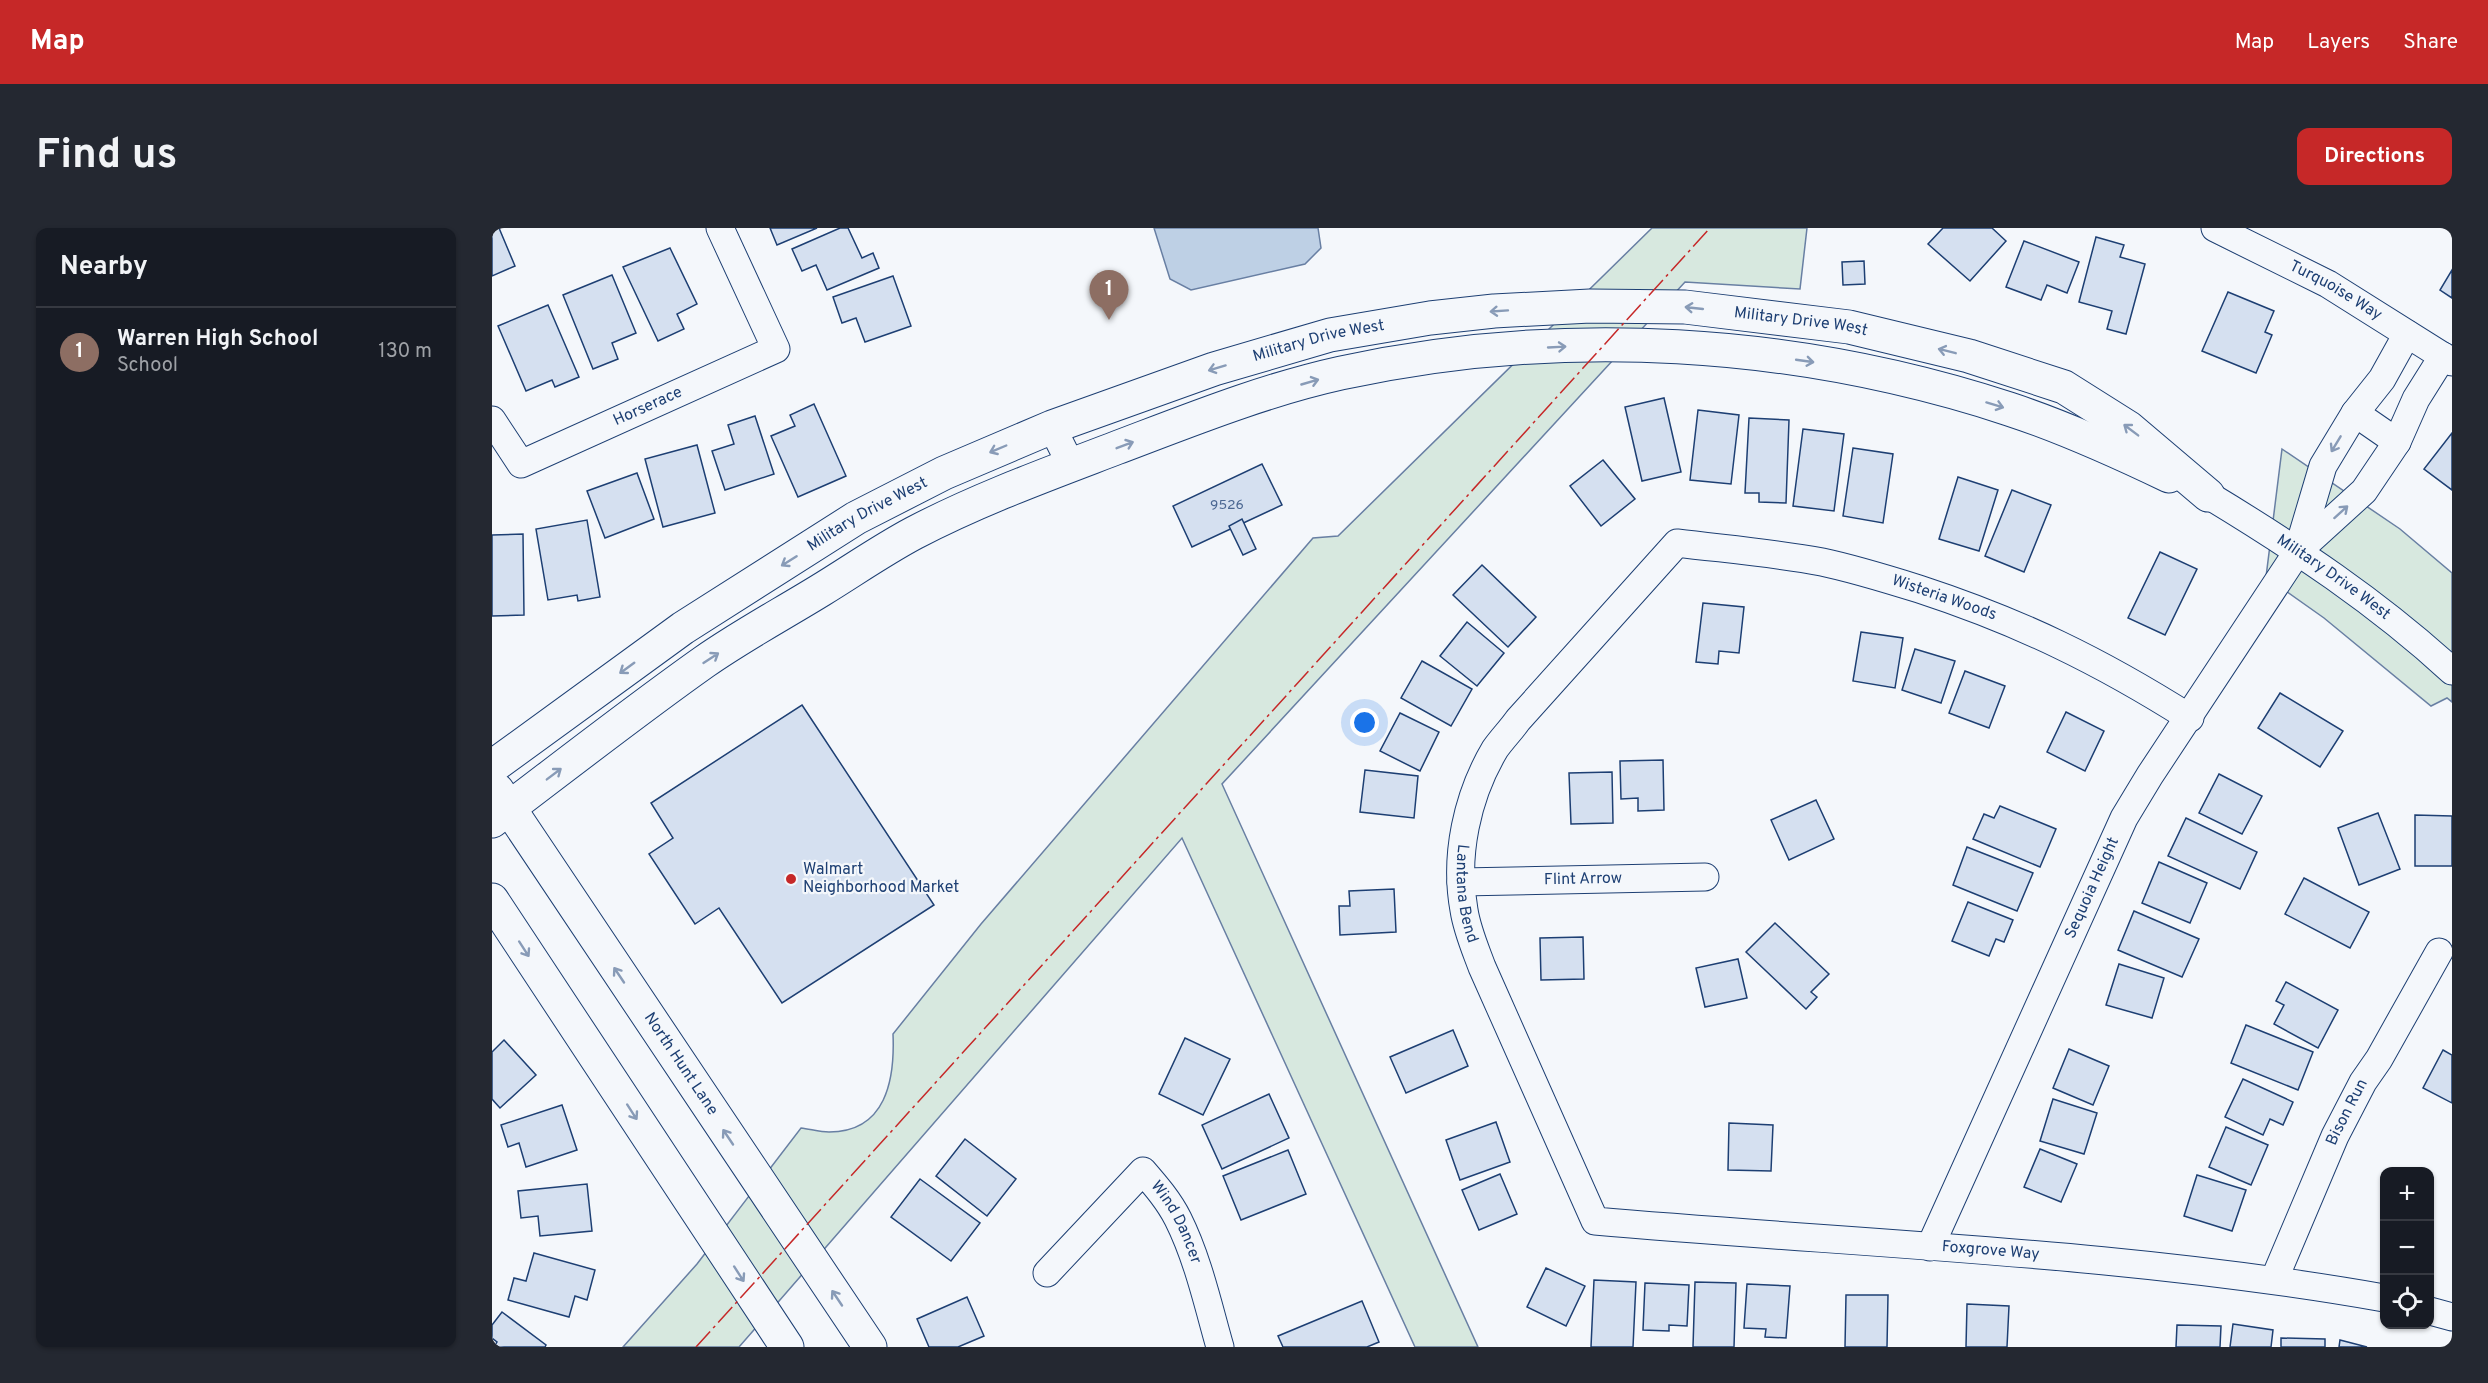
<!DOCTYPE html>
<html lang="en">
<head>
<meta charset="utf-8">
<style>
	body { margin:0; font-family:Overpass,sans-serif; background:#242831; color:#f1f3f6 }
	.controls { position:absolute; right:18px; bottom:18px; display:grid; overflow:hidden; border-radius:12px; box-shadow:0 2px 4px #0004 }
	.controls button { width:54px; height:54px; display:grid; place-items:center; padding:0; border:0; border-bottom:2px solid #363941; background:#171b24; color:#f1f3f6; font:30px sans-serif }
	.you { position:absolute; left:873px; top:495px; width:21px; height:21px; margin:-15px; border:4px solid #fff; border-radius:50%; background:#1a73e8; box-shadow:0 0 0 9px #1a73e833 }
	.badge { display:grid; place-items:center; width:39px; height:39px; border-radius:50%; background:#c62828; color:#fff; font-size:20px; font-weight:700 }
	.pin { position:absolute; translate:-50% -50px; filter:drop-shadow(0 2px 3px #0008) }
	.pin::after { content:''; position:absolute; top:32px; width:21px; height:18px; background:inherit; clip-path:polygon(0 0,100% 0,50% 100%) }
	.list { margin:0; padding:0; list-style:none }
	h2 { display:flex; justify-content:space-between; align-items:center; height:78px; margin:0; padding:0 24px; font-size:26px }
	h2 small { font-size:20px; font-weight:400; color:#9ea1a6 }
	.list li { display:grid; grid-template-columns:39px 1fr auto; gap:18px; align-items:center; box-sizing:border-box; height:90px; padding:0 24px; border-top:2px solid #363941 }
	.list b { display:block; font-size:22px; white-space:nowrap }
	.list p { margin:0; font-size:20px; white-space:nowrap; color:#9ea1a6 }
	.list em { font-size:20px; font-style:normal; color:#9ea1a6 }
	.icon { flex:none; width:33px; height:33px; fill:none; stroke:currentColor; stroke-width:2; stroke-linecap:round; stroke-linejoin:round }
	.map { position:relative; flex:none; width:1960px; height:1119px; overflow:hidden; border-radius:12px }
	header { display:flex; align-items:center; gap:36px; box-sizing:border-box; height:84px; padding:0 30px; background:#c62828; color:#fff }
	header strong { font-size:28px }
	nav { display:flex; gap:33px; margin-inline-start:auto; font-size:21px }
	.intro { display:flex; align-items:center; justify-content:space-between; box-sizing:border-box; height:144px; padding:0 36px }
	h1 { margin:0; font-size:42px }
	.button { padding:15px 27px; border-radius:12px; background:#c62828; color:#fff; font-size:21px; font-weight:700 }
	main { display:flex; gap:36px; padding:0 36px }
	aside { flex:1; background:#171b24; border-radius:12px; box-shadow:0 2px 4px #0004 }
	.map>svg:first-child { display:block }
	.green { fill:#d7e8df; stroke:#687fa3; stroke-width:1.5 }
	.water { fill:#bed0e5; stroke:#687fa3; stroke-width:1.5 }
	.building { fill:#d5e0f0; stroke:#1d3f73; stroke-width:1.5 }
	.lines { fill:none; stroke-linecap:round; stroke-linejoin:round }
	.minor-casing { stroke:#1d3f73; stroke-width:29 }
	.major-casing { stroke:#1d3f73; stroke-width:35 }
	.minor { stroke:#f4f7fb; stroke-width:27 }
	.major { stroke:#f4f7fb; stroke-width:33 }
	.power { stroke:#c62828; stroke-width:1.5; stroke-dasharray:21 4.5 3 4.5; stroke-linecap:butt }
	.oneway { stroke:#889bb7 }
	.poi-dot { fill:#c62828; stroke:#f4f7fb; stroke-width:2 }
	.labels { text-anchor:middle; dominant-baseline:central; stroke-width:4.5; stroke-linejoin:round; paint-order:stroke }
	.number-label { font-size:14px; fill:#4b6792 }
	.street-label { font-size:16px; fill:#1d3f73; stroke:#f4f7fb }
	.poi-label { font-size:16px; fill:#1d3f73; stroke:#f4f7fb; text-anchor:start }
</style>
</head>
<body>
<header>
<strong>Map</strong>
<nav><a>Map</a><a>Layers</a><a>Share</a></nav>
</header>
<div class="intro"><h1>Find us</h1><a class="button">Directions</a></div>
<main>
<aside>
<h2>Nearby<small></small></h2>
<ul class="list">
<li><span class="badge" style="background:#8d6e63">1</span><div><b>Warren High School</b><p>School</p></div><em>130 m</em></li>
</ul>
</aside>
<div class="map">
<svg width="1960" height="1119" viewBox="0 0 1960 1119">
	<rect width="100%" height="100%" fill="#f4f7fb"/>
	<!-- green -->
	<g class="green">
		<path d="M1160,0H1315L1308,61L1193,54L730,556L986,1119H923L690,610L247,1119H131L205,1036L309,900C318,901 328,904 337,904C394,904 403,852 401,806L489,696L821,310L846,308Z"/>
		<polygon points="1790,221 1908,301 1960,345 1960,474 1955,470 1939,478 1832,390 1774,349"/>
	</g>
	<!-- water -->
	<polygon class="water" points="662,0 826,0 829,20 813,36 699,62 678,51"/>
	<!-- building -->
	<g class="building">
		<polygon points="0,0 7,0 23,38 0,48"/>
		<polygon points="278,0 325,0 285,17"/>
		<polygon points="348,0 356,0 370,30 381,25 387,40 335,62 324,37 310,43 300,21"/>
		<polygon points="1451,0 1500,0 1514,13 1478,53 1436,16"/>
		<polygon points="1604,9 1632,17 1628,29 1653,36 1634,106 1615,101 1620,83 1587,74"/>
		<polygon points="1532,13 1587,34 1575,65 1555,57 1549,72 1514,59"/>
		<polygon points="178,20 205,76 185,86 192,101 166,113 131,39"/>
		<polygon points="1372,33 1373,56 1351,57 1350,34"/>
		<polygon points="1960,42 1960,70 1948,62"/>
		<polygon points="120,47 144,105 120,115 126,131 101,141 71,67"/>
		<polygon points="401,48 419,98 373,114 364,90 350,95 341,69"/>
		<polygon points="1736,64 1782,83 1773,104 1780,107 1764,145 1710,123"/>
		<polygon points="56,77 87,149 63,159 60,152 34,163 6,98"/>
		<polygon points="1172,170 1189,244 1150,253 1133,179"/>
		<polygon points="322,176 354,248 306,269 279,208 303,198 298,187"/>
		<polygon points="1206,182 1247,187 1239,256 1198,252"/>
		<polygon points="263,188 282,246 233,262 220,223 242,216 236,197"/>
		<polygon points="1257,190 1297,192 1294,275 1267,274 1267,265 1253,265"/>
		<polygon points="1311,201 1352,206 1342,283 1301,278"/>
		<polygon points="1960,205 1960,262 1932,241"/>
		<polygon points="205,217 223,285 171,299 153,231"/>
		<polygon points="1361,220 1401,226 1391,295 1351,288"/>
		<polygon points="1111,232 1143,271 1109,298 1078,258"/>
		<polygon points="770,236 790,277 700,319 681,278"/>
		<polygon points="145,245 162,291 113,310 95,263"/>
		<polygon points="1466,249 1506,262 1487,323 1447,311"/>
		<polygon points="1520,262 1559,277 1532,344 1493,328"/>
		<polygon points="750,291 764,321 751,327 737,298"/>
		<polygon points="95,292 108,369 86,373 85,367 56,372 44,301"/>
		<polygon points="31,306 32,387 0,388 0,307"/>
		<polygon points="1668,324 1705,341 1673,407 1636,390"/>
		<polygon points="990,337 1044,389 1016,419 961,367"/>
		<polygon points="1211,375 1252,379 1247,425 1227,423 1226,436 1204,434"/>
		<polygon points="975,394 1012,425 985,458 948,428"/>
		<polygon points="1369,404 1411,410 1403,460 1361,453"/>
		<polygon points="1423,421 1463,433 1449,475 1410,462"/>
		<polygon points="930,433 980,461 959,498 909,470"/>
		<polygon points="1473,443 1513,458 1497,500 1457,485"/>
		<polygon points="1788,465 1851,503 1828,539 1766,500"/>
		<polygon points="310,477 442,677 290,775 227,680 203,696 157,626 181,610 159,575"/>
		<polygon points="1574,484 1612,503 1593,543 1555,524"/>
		<polygon points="908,485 947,504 928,543 888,523"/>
		<polygon points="1171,532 1172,582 1146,583 1146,570 1129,571 1128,533"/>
		<polygon points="873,542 926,548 922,590 868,584"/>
		<polygon points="1120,544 1121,595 1079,596 1077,545"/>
		<polygon points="1727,546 1770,568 1750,606 1707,585"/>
		<polygon points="1324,572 1342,611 1297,632 1279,592"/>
		<polygon points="1508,578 1564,601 1548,639 1481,611 1492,586 1502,590"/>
		<polygon points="1886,585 1908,641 1867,657 1846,600"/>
		<polygon points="1923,587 1960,588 1960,638 1923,638"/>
		<polygon points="1694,590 1765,624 1748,661 1676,628"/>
		<polygon points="1475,619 1541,645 1525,683 1461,657"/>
		<polygon points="1667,634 1715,655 1698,695 1650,675"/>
		<polygon points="1812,650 1877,684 1858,720 1793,686"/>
		<polygon points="902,661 904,704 848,707 847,678 858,678 857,663"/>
		<polygon points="1476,674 1521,692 1512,714 1504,711 1497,728 1460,713"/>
		<polygon points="1642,683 1707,711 1690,749 1626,722"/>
		<polygon points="1283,695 1337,746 1319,764 1325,769 1314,781 1254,724"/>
		<polygon points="1091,709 1092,751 1049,752 1048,710"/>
		<polygon points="1246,731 1255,770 1213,779 1204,740"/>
		<polygon points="1627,736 1672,750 1660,790 1614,777"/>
		<polygon points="1794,754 1846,782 1826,820 1782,796 1792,777 1784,773"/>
		<polygon points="1754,797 1821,824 1806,862 1739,835"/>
		<polygon points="961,802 976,838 914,865 898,829"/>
		<polygon points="693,810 738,831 711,887 667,866"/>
		<polygon points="12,812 44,847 8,880 0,871 0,824"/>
		<polygon points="1577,821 1617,838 1601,877 1561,860"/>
		<polygon points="1951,822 1960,827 1960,875 1931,860"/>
		<polygon points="1751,851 1801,874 1791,897 1778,891 1771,907 1733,889"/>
		<polygon points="777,866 797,910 730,941 710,897"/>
		<polygon points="1561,871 1605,885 1592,926 1548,913"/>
		<polygon points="70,877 85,922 34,939 27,915 16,919 9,897"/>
		<polygon points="1004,894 1018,934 968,952 954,912"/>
		<polygon points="1237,895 1281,897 1279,943 1236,942"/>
		<polygon points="1734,899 1776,917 1759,957 1717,939"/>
		<polygon points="473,911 524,951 495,988 444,948"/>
		<polygon points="1548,921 1585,936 1569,974 1532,959"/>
		<polygon points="796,922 814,966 749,992 731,948"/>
		<polygon points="1008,946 1025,986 987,1002 970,962"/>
		<polygon points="1705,947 1754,962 1740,1003 1692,988"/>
		<polygon points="428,951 488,995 459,1033 399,989"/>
		<polygon points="95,956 100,1003 48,1008 46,988 29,990 26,963"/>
		<polygon points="42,1025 103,1042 95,1072 83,1068 77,1089 16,1072 22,1050 34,1053"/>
		<polygon points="1054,1040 1093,1058 1074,1098 1035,1079"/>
		<polygon points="1102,1052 1144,1054 1141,1119 1099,1119"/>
		<polygon points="1203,1054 1244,1055 1242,1119 1201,1119"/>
		<polygon points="1153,1055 1197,1057 1195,1098 1177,1097 1177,1103 1151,1102"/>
		<polygon points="1255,1056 1298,1058 1294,1110 1273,1109 1274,1101 1252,1100"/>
		<polygon points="1354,1067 1396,1067 1395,1119 1353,1119"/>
		<polygon points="475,1069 492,1108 466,1119 437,1119 425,1091"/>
		<polygon points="870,1073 887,1114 875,1119 791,1119 786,1108"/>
		<polygon points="1475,1076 1517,1078 1515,1119 1474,1119"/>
		<polygon points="10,1084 54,1117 53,1119 2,1119 5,1114 0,1110 0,1097"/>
		<polygon points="1741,1096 1781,1102 1779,1119 1738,1119"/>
		<polygon points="1685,1097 1729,1098 1728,1119 1684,1119"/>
		<polygon points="1789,1110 1833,1111 1833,1119 1789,1119"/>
		<polygon points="1848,1112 1875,1119 1847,1119"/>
	</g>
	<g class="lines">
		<defs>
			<g id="minor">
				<path id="s1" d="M1723,0L1836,56L1960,134"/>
				<polyline points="1863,185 1905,214"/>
				<path id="s2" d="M0,192L29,236L284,121L228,0"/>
				<polyline points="560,199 579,237"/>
				<path id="s3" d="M1716,267C1802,319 1886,375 1960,443"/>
				<polyline points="1806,322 1831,238 1863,185 1890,151 1915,106"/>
				<path id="s4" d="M1698,490C1608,433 1528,394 1427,361C1395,351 1363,341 1330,334C1283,325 1233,321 1185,315L1026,492C1019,502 1010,511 1003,521C975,568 962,628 972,682C975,702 983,720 990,739L1103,993C1366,1016 1632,1024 1892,1070"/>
				<path id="s5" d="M969,654L1213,649"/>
				<path id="s6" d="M1438,1019L1632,590L1658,547L1806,323L1872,263L1905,214L1924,171L1951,128"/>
				<path id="s7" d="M555,1045L651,943C664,958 677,973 686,991C706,1031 716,1077 728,1119"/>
				<path id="s8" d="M1782,1052L1843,908L1871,854L1887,831L1947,724"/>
				<polyline points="1938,1083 1960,1089"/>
			</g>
			<g id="major">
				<path id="s9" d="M0,539L191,400L364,290L452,245L560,199L722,141L838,107L938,90L1002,83L1098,78L1193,79L1357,99L1477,128L1572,159L1637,200L1716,267"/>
				<path id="s10" d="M5,562L378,1119"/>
				<path d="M0,593C70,540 140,485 212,434C249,408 290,386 329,362C360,343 390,322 422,305C487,271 556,246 624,220C698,192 772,162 849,145C1070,97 1303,111 1517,181C1572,199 1625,223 1677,248"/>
				<polyline points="0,672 295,1119"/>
			</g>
		</defs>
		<!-- minor casing -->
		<use href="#minor" class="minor-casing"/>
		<!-- major casing -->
		<use href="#major" class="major-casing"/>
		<!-- minor -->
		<use href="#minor" class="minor"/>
		<!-- major -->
		<use href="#major" class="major"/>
		<!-- power -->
		<polyline class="power" points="204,1119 1218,0"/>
	</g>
	<!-- one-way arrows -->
	<defs><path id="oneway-shaft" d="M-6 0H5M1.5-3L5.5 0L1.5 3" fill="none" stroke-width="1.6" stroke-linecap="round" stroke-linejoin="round" transform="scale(1.5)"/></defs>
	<g class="oneway">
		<use href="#oneway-shaft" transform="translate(1202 80) rotate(-174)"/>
		<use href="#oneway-shaft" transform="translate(1007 83) rotate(176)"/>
		<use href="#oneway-shaft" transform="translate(1065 119) rotate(-3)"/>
		<use href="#oneway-shaft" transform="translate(1455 123) rotate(-166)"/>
		<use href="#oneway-shaft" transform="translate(1313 133) rotate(8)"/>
		<use href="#oneway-shaft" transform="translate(725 140) rotate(163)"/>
		<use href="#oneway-shaft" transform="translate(818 154) rotate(-16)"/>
		<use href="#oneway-shaft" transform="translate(1503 177) rotate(17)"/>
		<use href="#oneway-shaft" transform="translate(1639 202) rotate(-143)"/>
		<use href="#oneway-shaft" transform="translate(1844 216) rotate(121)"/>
		<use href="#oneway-shaft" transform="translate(633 217) rotate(-21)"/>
		<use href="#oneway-shaft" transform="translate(506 221) rotate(157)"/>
		<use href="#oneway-shaft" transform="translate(1849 284) rotate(-42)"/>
		<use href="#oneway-shaft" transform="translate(297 333) rotate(148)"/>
		<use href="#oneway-shaft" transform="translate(219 430) rotate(-33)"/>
		<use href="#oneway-shaft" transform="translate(135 440) rotate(144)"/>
		<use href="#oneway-shaft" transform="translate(62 546) rotate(-37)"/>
		<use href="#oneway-shaft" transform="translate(32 721) rotate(57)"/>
		<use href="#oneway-shaft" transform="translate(127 747) rotate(-124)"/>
		<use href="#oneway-shaft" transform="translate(140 884) rotate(57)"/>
		<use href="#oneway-shaft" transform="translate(236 909) rotate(-124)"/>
		<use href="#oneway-shaft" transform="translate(247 1046) rotate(57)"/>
		<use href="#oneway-shaft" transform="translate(345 1070) rotate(-124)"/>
	</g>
	<!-- markers -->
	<circle class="poi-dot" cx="299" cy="651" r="6"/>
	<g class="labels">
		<!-- number labels -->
		<g class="number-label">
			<text x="735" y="277">9526</text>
		</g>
		<!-- street labels -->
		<g class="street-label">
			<text stroke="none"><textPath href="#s1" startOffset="136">Turquoise Way</textPath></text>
			<text stroke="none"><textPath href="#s9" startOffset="1424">Military Drive West</textPath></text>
			<text stroke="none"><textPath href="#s9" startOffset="938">Military Drive West</textPath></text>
			<text stroke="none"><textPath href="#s2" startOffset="192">Horserace</textPath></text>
			<text stroke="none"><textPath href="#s9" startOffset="453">Military Drive West</textPath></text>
			<text stroke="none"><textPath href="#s3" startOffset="150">Military Drive West</textPath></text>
			<text transform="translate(1452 370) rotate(19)">Wisteria Woods</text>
			<text stroke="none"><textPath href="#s5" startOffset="122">Flint Arrow</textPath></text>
			<text stroke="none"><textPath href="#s6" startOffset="394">Sequoia Height</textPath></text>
			<text stroke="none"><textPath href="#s4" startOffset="974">Lantana Bend</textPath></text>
			<text stroke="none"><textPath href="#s10" startOffset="330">North Hunt Lane</textPath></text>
			<text stroke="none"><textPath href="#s8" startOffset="183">Bison Run</textPath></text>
			<text stroke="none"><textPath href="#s7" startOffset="202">Wind Dancer</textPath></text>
			<text stroke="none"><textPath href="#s4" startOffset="1725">Foxgrove Way</textPath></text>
		</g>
		<!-- poi labels -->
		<g class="poi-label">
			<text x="311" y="642">Walmart<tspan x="311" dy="18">Neighborhood Market</tspan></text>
		</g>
	</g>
</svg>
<div class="controls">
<button>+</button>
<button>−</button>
<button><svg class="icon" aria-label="locate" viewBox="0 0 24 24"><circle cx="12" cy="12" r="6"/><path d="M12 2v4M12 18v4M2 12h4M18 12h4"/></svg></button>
</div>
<div class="you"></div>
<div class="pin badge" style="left:617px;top:92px;background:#8d6e63">1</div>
</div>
</main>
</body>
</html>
